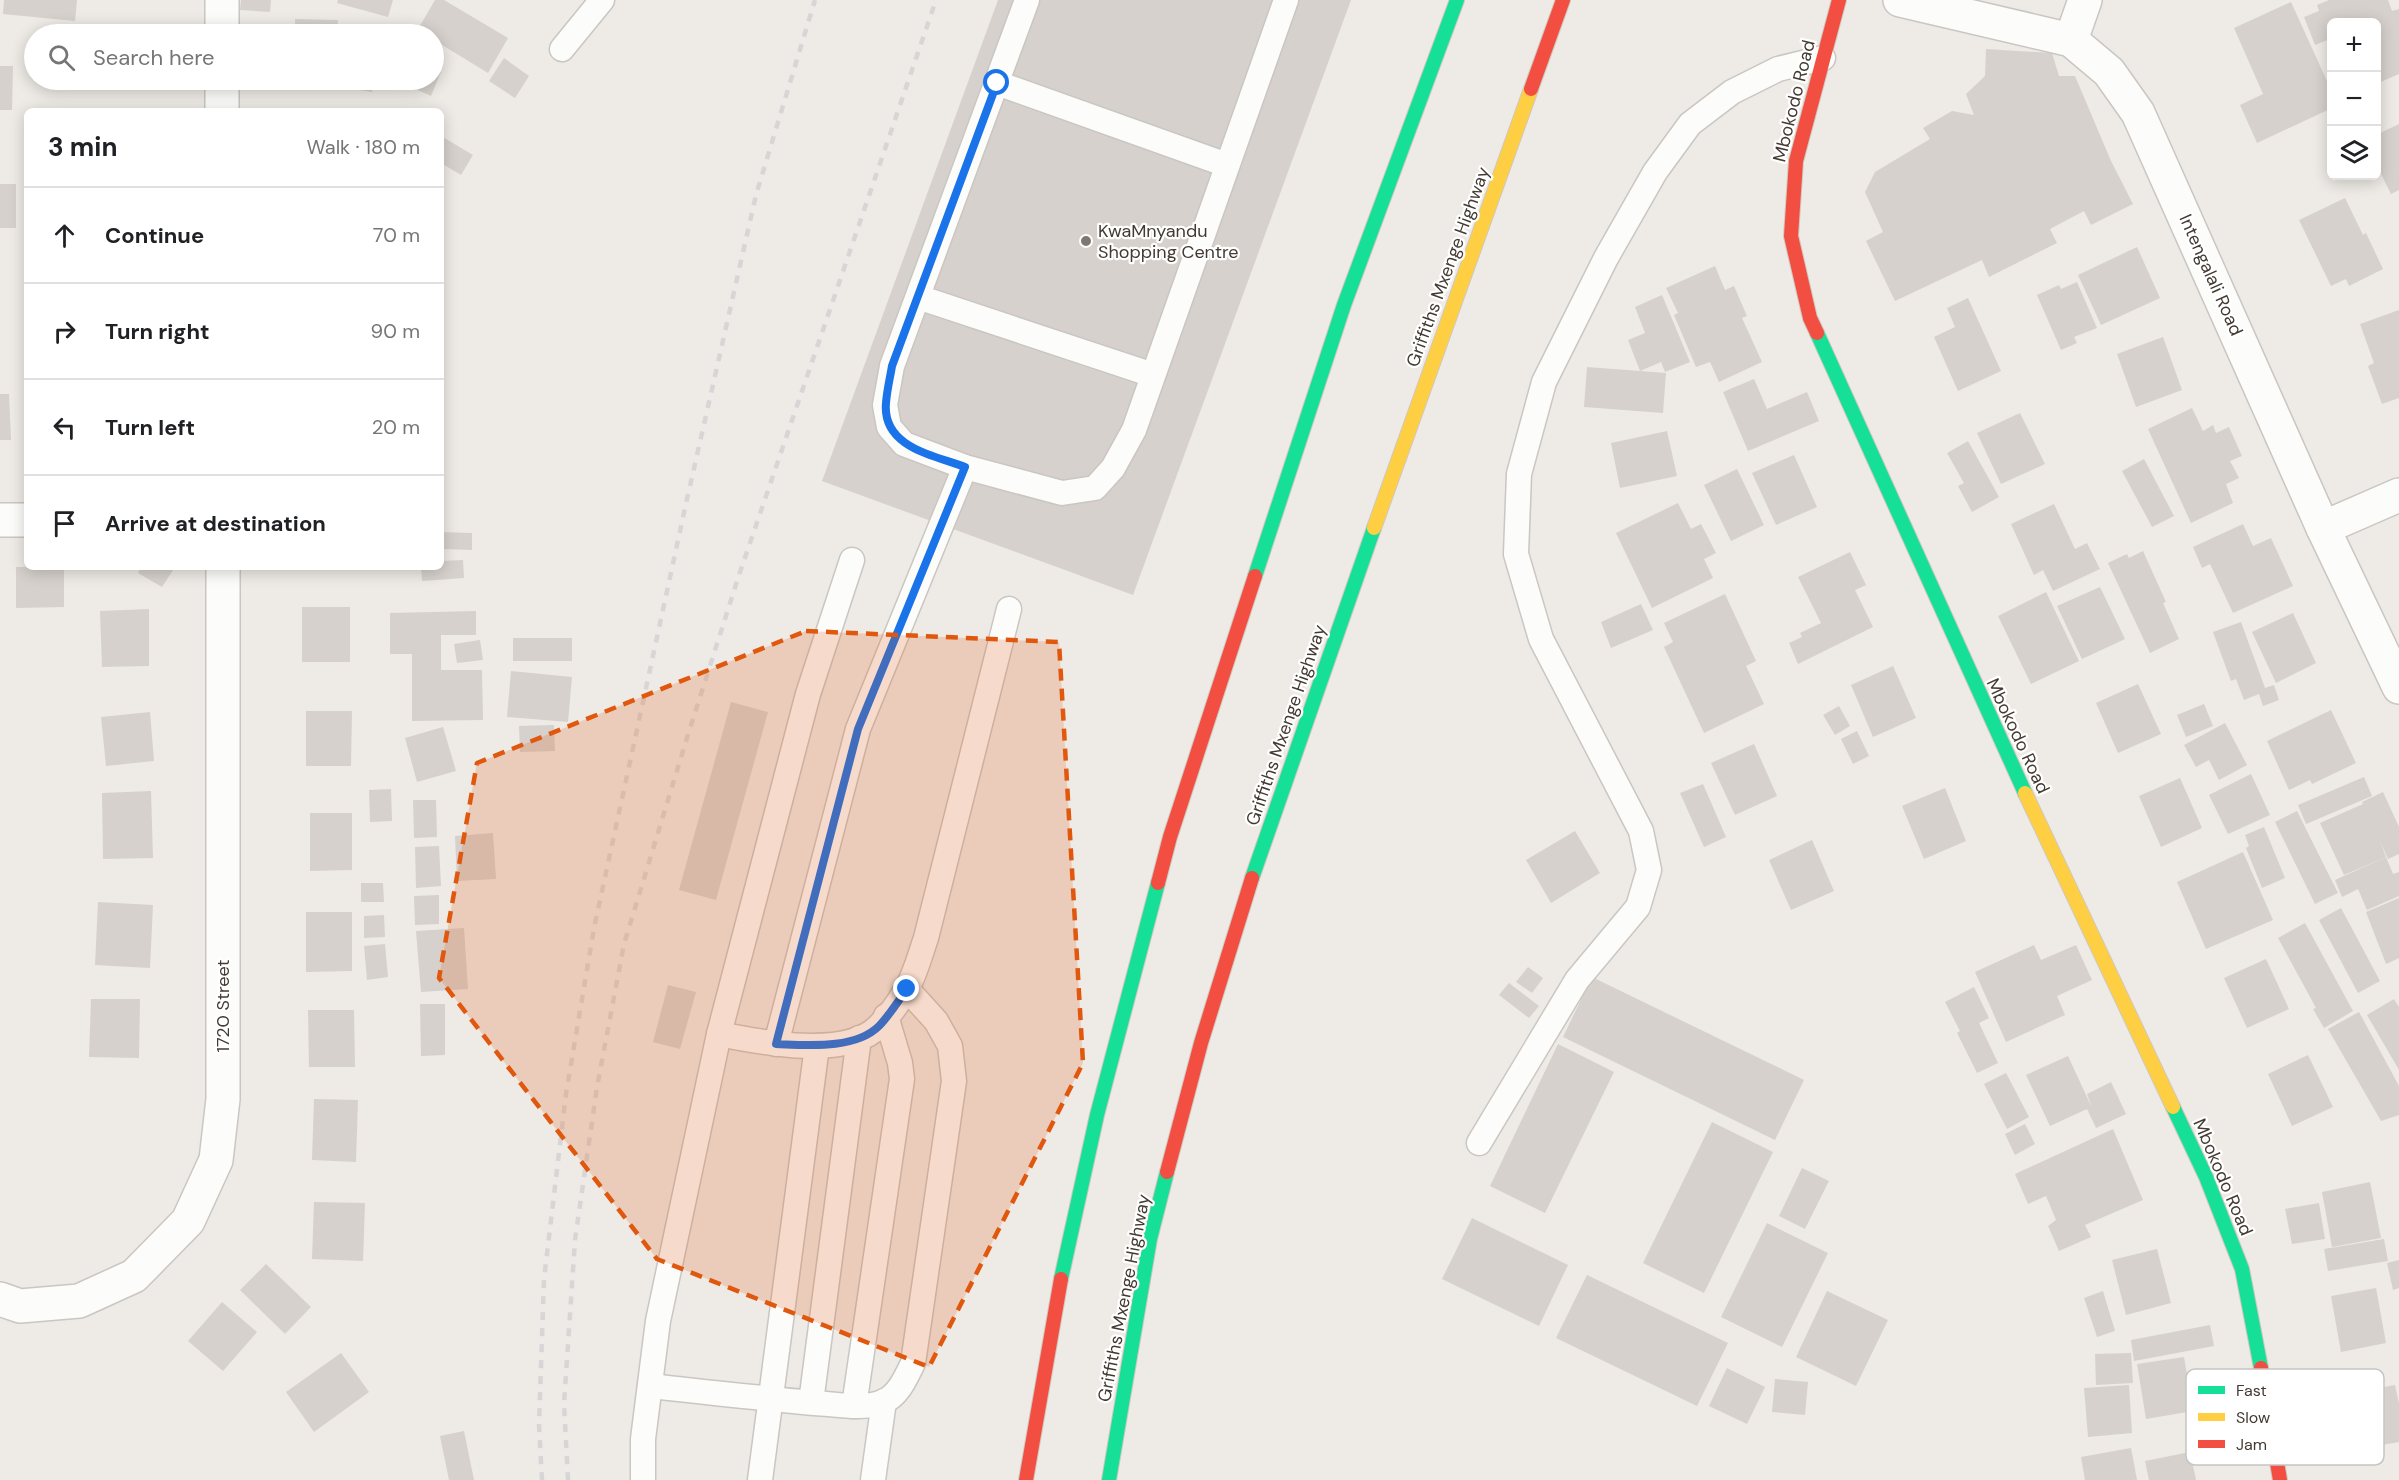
<!DOCTYPE html>
<html lang="en">
<head>
<meta charset="utf-8">
<style>
	body { margin:0; font-family:"DM Sans",sans-serif; background:#f2f2f2; color:#202124 }
	.controls { position:absolute; right:18px; top:18px; display:grid; overflow:hidden; border-radius:9px; box-shadow:0 3px 15px #0003 }
	.controls button { width:54px; height:54px; display:grid; place-items:center; padding:0; border:0; border-bottom:2px solid #e0e0e0; background:#fff; color:#202124; font:30px sans-serif }
	.stop { position:absolute; width:18px; height:18px; margin:-14px; border:4px solid #1a73e8; border-radius:50%; background:#fff }
	.stop.end { background:#1a73e8; border-color:#fff; box-shadow:0 2px 6px #0008 }
	.list { margin:0; padding:0; list-style:none }
	h2 { display:flex; justify-content:space-between; align-items:center; height:78px; margin:0; padding:0 24px; font-size:26px }
	h2 small { font-size:20px; font-weight:400; color:#757577 }
	.list li { display:grid; grid-template-columns:39px 1fr auto; gap:18px; align-items:center; box-sizing:border-box; height:96px; padding:0 24px; border-top:2px solid #e0e0e0 }
	.list b { display:block; font-size:22px; white-space:nowrap }
	.list em { font-size:20px; font-style:normal; color:#757577 }
	.icon { flex:none; width:33px; height:33px; fill:none; stroke:currentColor; stroke-width:2; stroke-linecap:round; stroke-linejoin:round }
	.map { position:relative; flex:none; width:2399px; height:1480px; overflow:hidden }
	.search { position:absolute; background:#fff; box-shadow:0 3px 15px #0003; left:24px; top:24px; width:420px; height:66px; display:flex; align-items:center; gap:15px; box-sizing:border-box; padding:0 21px; border-radius:33px; color:#757577; font-size:22px }
	.panel { position:absolute; background:#fff; box-shadow:0 3px 15px #0003; left:24px; top:108px; width:420px; height:462px; border-radius:9px }
	.map>svg:first-child { display:block }
	.building { fill:#d6d1cc }
	.lines { fill:none; stroke-linecap:round; stroke-linejoin:round }
	.lane-casing { stroke:#cac6c1; stroke-width:27 }
	.street-casing { stroke:#cac6c1; stroke-width:36 }
	.fast-casing { stroke:#cfc8bd; stroke-width:16 }
	.slow-casing { stroke:#cfc8bd; stroke-width:16 }
	.jam-casing { stroke:#cfc8bd; stroke-width:16 }
	.lane { stroke:#fcfcfb; stroke-width:24 }
	.street { stroke:#fcfcfb; stroke-width:33 }
	.fast { stroke:#16e098; stroke-width:14 }
	.slow { stroke:#ffcf43; stroke-width:14 }
	.jam { stroke:#f24e42; stroke-width:14 }
	.rail { stroke:#d7d6d6; stroke-width:4.5; stroke-dasharray:8 8; stroke-linecap:butt }
	.route { stroke:#1a73e8; stroke-width:8 }
	.marked { fill:#e0570e; fill-opacity:0.2; stroke:#e0570e; stroke-width:4.5; stroke-dasharray:12 8; stroke-linejoin:round }
	.poi-dot { fill:#7f7871; stroke:#fff; stroke-width:2 }
	.labels { text-anchor:middle; dominant-baseline:central; stroke-width:4.5; stroke-linejoin:round; paint-order:stroke }
	.street-label { font-size:18px; fill:#433a32; stroke:#fff }
	.poi-label { font-size:18px; fill:#433a32; stroke:#fff; text-anchor:start }
	.key { fill:#fff; stroke:#c7c4c2; stroke-width:1.5 }
	.key-label { font-size:16px; fill:#433a32 }
</style>
</head>
<body>
<div class="map">
<svg width="2399" height="1480" viewBox="0 0 2399 1480">
	<rect width="100%" height="100%" fill="#eeeae5"/>
	<!-- building -->
	<g class="building">
		<polygon points="4,0 77,0 75,21 3,14"/>
		<polygon points="241,0 271,0 270,12 240,10"/>
		<polygon points="338,0 393,0 388,17 337,3"/>
		<polygon points="435,0 444,0 508,38 488,73 434,40 434,34 424,34 417,31"/>
		<polygon points="998,0 1351,0 1133,595 822,481"/>
		<polygon points="2329,0 2388,0 2392,11 2399,9 2399,74 2376,84 2376,22 2332,22 2332,38 2315,45 2304,17 2319,11 2317,5"/>
		<polygon points="2291,2 2332,92 2332,108 2257,143 2240,105 2263,94 2234,28"/>
		<polygon points="295,19 338,20 337,34 295,34"/>
		<polygon points="1986,49 2052,53 2059,76 2075,76 2111,161 2133,204 2091,225 2084,211 2050,229 2057,243 1989,277 1982,260 1895,301 1866,241 1883,232 1865,192 1875,172 1930,139 1923,128 1952,111 1974,115 1966,94 1985,76"/>
		<polygon points="504,58 529,76 515,98 489,81"/>
		<polygon points="0,66 13,66 12,110 0,110"/>
		<polygon points="434,68 441,72 431,96 411,87 414,80 434,80"/>
		<polygon points="344,80 374,80 372,92 343,87"/>
		<polygon points="392,80 407,80 407,83"/>
		<polygon points="2399,124 2399,190 2391,194 2376,164 2376,135"/>
		<polygon points="441,136 473,155 461,175 441,163"/>
		<rect x="0" y="184" width="16" height="44"/>
		<polygon points="2345,198 2363,235 2366,233 2383,269 2349,286 2346,279 2331,286 2299,220"/>
		<polygon points="2137,247 2160,298 2101,325 2078,275"/>
		<polygon points="1715,266 1725,290 1734,286 1747,316 1742,318 1762,362 1719,382 1710,362 1696,367 1674,315 1678,313 1666,288"/>
		<polygon points="2077,282 2097,328 2074,337 2077,343 2061,350 2037,295 2059,285 2061,289"/>
		<polygon points="1662,295 1690,362 1665,372 1661,362 1640,371 1628,340 1645,333 1635,307"/>
		<polygon points="1968,298 2001,371 1958,391 1934,337 1955,327 1947,308"/>
		<polygon points="2399,310 2399,398 2382,404 2368,366 2374,363 2360,324"/>
		<polygon points="2163,337 2182,390 2136,407 2117,354"/>
		<polygon points="1587,367 1666,373 1663,413 1584,407"/>
		<polygon points="1754,379 1767,409 1807,392 1819,421 1748,451 1723,392"/>
		<polygon points="0,394 9,394 11,440 0,440"/>
		<polygon points="2192,408 2203,431 2213,425 2216,433 2229,427 2242,456 2230,461 2239,478 2226,484 2233,503 2191,523 2148,429"/>
		<polygon points="2020,413 2045,464 2001,484 1977,433"/>
		<polygon points="1667,431 1677,476 1620,488 1611,443"/>
		<polygon points="1968,441 1999,497 1972,512 1958,486 1964,483 1947,453"/>
		<polygon points="1794,455 1817,507 1776,525 1752,473"/>
		<polygon points="2144,459 2174,516 2152,527 2122,471"/>
		<polygon points="1737,469 1764,525 1731,541 1704,485"/>
		<polygon points="1678,503 1691,529 1701,524 1716,553 1704,559 1713,578 1652,608 1616,533"/>
		<polygon points="2054,504 2075,549 2087,543 2100,569 2053,591 2043,570 2034,575 2011,524"/>
		<polygon points="2243,524 2253,546 2271,538 2293,586 2233,613 2210,564 2202,568 2193,547"/>
		<polygon points="441,532 472,533 472,550 441,549"/>
		<polygon points="2143,551 2166,602 2163,603 2179,639 2150,653 2108,563 2127,554 2129,558"/>
		<polygon points="1850,552 1866,585 1855,590 1873,627 1798,664 1789,643 1802,637 1800,633 1821,623 1798,577"/>
		<polygon points="463,560 464,578 422,581 421,567 441,567 441,561"/>
		<polygon points="16,567 64,567 64,607 16,608"/>
		<polygon points="141,567 175,567 162,587 138,573"/>
		<polygon points="2100,587 2125,639 2082,659 2057,606"/>
		<polygon points="2046,592 2079,661 2031,684 1998,616"/>
		<polygon points="1725,594 1756,661 1746,666 1764,704 1704,733 1664,647 1673,642 1664,623"/>
		<polygon points="1641,604 1653,630 1611,648 1601,622"/>
		<rect x="302" y="607" width="48" height="55"/>
		<polygon points="149,609 149,666 102,667 100,611"/>
		<polygon points="476,611 476,635 441,635 441,670 482,670 483,720 412,721 412,654 390,654 390,613"/>
		<polygon points="2293,613 2316,663 2276,683 2252,632"/>
		<polygon points="2241,622 2265,688 2274,685 2279,700 2263,706 2259,694 2244,700 2236,679 2231,681 2213,632"/>
		<rect x="513" y="638" width="59" height="23"/>
		<polygon points="480,640 483,660 457,663 454,644"/>
		<polygon points="1893,666 1916,718 1873,737 1851,685"/>
		<polygon points="511,671 572,677 568,722 507,717"/>
		<polygon points="2138,684 2161,734 2118,753 2096,703"/>
		<polygon points="731,702 768,712 716,900 679,890"/>
		<polygon points="2204,704 2213,726 2186,737 2177,715"/>
		<polygon points="1839,706 1850,726 1835,735 1823,715"/>
		<polygon points="2331,710 2356,763 2312,784 2310,780 2289,790 2267,741"/>
		<polygon points="306,711 352,711 351,766 306,766"/>
		<polygon points="150,712 154,761 106,766 101,717"/>
		<polygon points="2225,723 2247,765 2219,780 2209,760 2196,767 2184,745"/>
		<polygon points="554,725 555,751 520,752 519,726"/>
		<polygon points="443,727 456,771 417,782 405,738"/>
		<polygon points="1857,731 1869,756 1853,764 1841,739"/>
		<polygon points="1754,744 1777,796 1735,815 1711,763"/>
		<polygon points="2251,774 2270,815 2228,834 2209,795"/>
		<polygon points="2364,777 2372,796 2306,824 2298,805"/>
		<polygon points="2180,778 2202,828 2161,847 2139,796"/>
		<polygon points="1703,784 1726,837 1704,847 1680,793"/>
		<polygon points="1945,788 1966,841 1924,859 1902,806"/>
		<polygon points="391,789 392,821 370,822 369,790"/>
		<polygon points="151,791 153,858 103,859 102,793"/>
		<polygon points="2383,792 2399,827 2399,854 2388,859 2380,841 2386,857 2344,875 2320,823 2363,804 2362,802"/>
		<polygon points="413,800 436,800 437,837 414,838"/>
		<polygon points="2297,811 2338,893 2315,904 2275,822"/>
		<polygon points="310,813 352,813 352,870 310,871"/>
		<polygon points="2264,827 2285,878 2262,888 2246,848 2249,846 2245,835"/>
		<polygon points="1575,831 1600,873 1551,903 1526,860"/>
		<polygon points="493,833 496,879 457,881 455,836"/>
		<polygon points="1812,840 1834,891 1791,910 1769,860"/>
		<polygon points="439,846 441,886 416,888 415,847"/>
		<polygon points="2243,852 2273,920 2206,949 2177,882"/>
		<polygon points="2386,857 2393,874 2399,872 2399,896 2367,910 2358,889 2342,897 2335,880"/>
		<polygon points="361,883 383,883 384,902 361,902"/>
		<polygon points="439,895 439,924 415,925 414,896"/>
		<polygon points="2399,898 2399,958 2386,964 2366,912"/>
		<polygon points="98,902 153,905 150,968 95,965"/>
		<polygon points="2341,908 2380,981 2358,993 2319,920"/>
		<polygon points="306,912 352,912 352,971 306,972"/>
		<polygon points="384,915 385,937 364,938 364,916"/>
		<polygon points="2305,923 2353,1011 2324,1028 2313,1009 2316,1008 2278,938"/>
		<polygon points="464,928 468,989 421,992 416,931"/>
		<polygon points="385,944 388,977 367,980 364,946"/>
		<polygon points="2034,945 2041,960 2076,945 2092,980 2057,996 2065,1015 2006,1042 1975,972"/>
		<polygon points="2266,959 2289,1009 2247,1028 2224,978"/>
		<polygon points="1528,967 1543,978 1532,993 1516,982"/>
		<polygon points="1592,977 1804,1080 1775,1140 1563,1037"/>
		<polygon points="1509,983 1539,1006 1529,1018 1499,995"/>
		<polygon points="668,985 696,992 680,1049 653,1042"/>
		<polygon points="1974,987 1989,1018 1979,1023 1998,1063 1977,1073 1957,1033 1960,1031 1945,1002"/>
		<polygon points="91,999 140,999 139,1058 89,1057"/>
		<polygon points="2394,999 2399,1007 2399,1070 2367,1015"/>
		<polygon points="420,1004 445,1004 445,1055 421,1056"/>
		<polygon points="308,1010 354,1010 355,1067 309,1067"/>
		<polygon points="2359,1012 2399,1086 2399,1115 2381,1121 2328,1029"/>
		<polygon points="1558,1044 1614,1072 1545,1213 1490,1186"/>
		<polygon points="2308,1055 2333,1107 2292,1126 2268,1074"/>
		<polygon points="2068,1056 2092,1108 2087,1094 2111,1082 2126,1114 2096,1128 2087,1109 2050,1126 2026,1075"/>
		<polygon points="2006,1073 2029,1117 2007,1129 1984,1084"/>
		<polygon points="314,1099 358,1100 356,1162 312,1160"/>
		<polygon points="1712,1122 1773,1152 1704,1293 1643,1263"/>
		<polygon points="2025,1124 2035,1144 2015,1155 2005,1134"/>
		<polygon points="2113,1129 2143,1200 2085,1225 2091,1237 2059,1251 2048,1226 2056,1220 2046,1196 2028,1204 2015,1174"/>
		<polygon points="1802,1168 1829,1181 1805,1229 1779,1216"/>
		<polygon points="2370,1182 2381,1238 2332,1247 2322,1192"/>
		<polygon points="314,1202 365,1203 363,1261 312,1259"/>
		<polygon points="2319,1203 2325,1239 2292,1244 2285,1209"/>
		<polygon points="1472,1218 1568,1265 1539,1326 1442,1279"/>
		<polygon points="1767,1223 1828,1253 1782,1347 1721,1317"/>
		<polygon points="2384,1239 2388,1261 2328,1271 2324,1249"/>
		<polygon points="2157,1249 2171,1303 2126,1315 2112,1260"/>
		<polygon points="2399,1260 2399,1288 2393,1290 2387,1263"/>
		<polygon points="266,1264 311,1307 285,1334 240,1290"/>
		<polygon points="1587,1275 1728,1343 1697,1406 1556,1338"/>
		<polygon points="2376,1288 2386,1343 2341,1352 2331,1296"/>
		<polygon points="1827,1291 1888,1320 1856,1386 1796,1357"/>
		<polygon points="2103,1291 2115,1331 2097,1337 2084,1298"/>
		<polygon points="222,1302 257,1332 223,1371 188,1341"/>
		<polygon points="2210,1325 2214,1346 2134,1361 2131,1340"/>
		<polygon points="341,1353 369,1392 314,1432 286,1392"/>
		<polygon points="2131,1353 2133,1383 2096,1385 2095,1354"/>
		<polygon points="2184,1357 2193,1411 2146,1419 2137,1364"/>
		<polygon points="1727,1368 1765,1387 1747,1424 1709,1406"/>
		<polygon points="1775,1379 1808,1382 1805,1415 1772,1412"/>
		<polygon points="2129,1385 2132,1433 2088,1437 2084,1388"/>
		<polygon points="2395,1385 2399,1404 2399,1442 2358,1449 2349,1393"/>
		<polygon points="464,1431 474,1480 449,1480 440,1436"/>
		<polygon points="2131,1448 2137,1480 2085,1480 2081,1457"/>
		<polygon points="2190,1452 2196,1480 2149,1480 2145,1461"/>
	</g>
	<g class="lines">
		<defs>
			<g id="lane">
				<polyline points="1027,0 892,366 885,405 889,427 904,444 965,467 1062,493 1095,488 1113,468 1134,430 1286,0"/>
				<polyline points="562,49 602,0"/>
				<polyline points="997,83 1227,165"/>
				<polyline points="918,297 1153,375"/>
				<path d="M719,1034C760,1042 846,1060 879,1026C888,1017 899,1002 906,990C915,975 920,955 926,938L1009,609"/>
				<polyline points="776,1044 858,729 965,467"/>
				<polyline points="1479,1143 1577,980 1638,907 1649,870 1641,831 1541,639 1516,554 1519,474 1544,382 1606,258 1655,172 1690,124 1732,92 1778,69 1823,58"/>
				<path d="M650,1386C705,1392 759,1398 814,1403C836,1404 862,1410 883,1402C899,1395 906,1377 913,1363L954,1081L950,1046L936,1021L907,989"/>
				<polyline points="811,1402 859,1038"/>
				<polyline points="854,1406 902,1079 900,1063 886,1016"/>
				<polyline points="643,1480 643,1439 658,1321 719,1034 808,694 852,560"/>
				<polyline points="760,1480 817,1046"/>
				<polyline points="873,1480 884,1401"/>
			</g>
			<g id="street">
				<polyline points="222,0 222,34"/>
				<polyline points="1900,0 2071,40 2109,72 2138,113 2323,528 2399,687"/>
				<polyline points="2071,40 2085,0"/>
				<polyline points="222,80 222,111"/>
				<polyline points="0,520 27,520"/>
				<polyline points="2323,528 2399,495"/>
				<polyline points="0,1299 20,1306 79,1301 134,1276 188,1221 216,1160 223,1099 223,567"/>
			</g>
			<g id="fast">
				<polyline points="1817,333 2025,793"/>
				<polyline points="1255,576 1344,305 1457,0"/>
				<polyline points="1252,878 1374,528"/>
				<polyline points="2173,1107 2206,1177 2242,1269 2261,1368"/>
				<polyline points="1061,1279 1097,1115 1158,883"/>
				<polyline points="1109,1480 1150,1239 1167,1172"/>
			</g>
			<g id="slow">
				<polyline points="1374,528 1531,89"/>
				<polyline points="2025,793 2173,1107"/>
			</g>
			<g id="jam">
				<polyline points="1531,89 1563,0"/>
				<polyline points="1817,333 1810,318 1791,236 1796,161 1839,0"/>
				<polyline points="1158,883 1170,837 1255,576"/>
				<polyline points="1167,1172 1201,1043 1252,878"/>
				<polyline points="2261,1368 2280,1480"/>
				<polyline points="1026,1480 1061,1279"/>
			</g>
		</defs>
		<!-- lane casing -->
		<use href="#lane" class="lane-casing"/>
		<!-- street casing -->
		<use href="#street" class="street-casing"/>
		<!-- fast casing -->
		<use href="#fast" class="fast-casing"/>
		<!-- slow casing -->
		<use href="#slow" class="slow-casing"/>
		<!-- jam casing -->
		<use href="#jam" class="jam-casing"/>
		<!-- lane -->
		<use href="#lane" class="lane"/>
		<!-- street -->
		<use href="#street" class="street"/>
		<!-- fast -->
		<use href="#fast" class="fast"/>
		<!-- slow -->
		<use href="#slow" class="slow"/>
		<!-- jam -->
		<use href="#jam" class="jam"/>
		<!-- rail -->
		<g class="rail">
			<polyline points="542,1480 539,1425 544,1279 566,1094 594,928 685,508 756,195 815,0"/>
			<polyline points="568,1480 564,1404 575,1240 597,1087 624,944 686,741 739,575 936,0"/>
		</g>
	</g>
	<g class="lines">
		<!-- route -->
		<path class="route" d="M907,989C898,1001 889,1016 879,1026C855,1050 806,1045 776,1044L858,729L965,467C933,455 882,447 886,403C887,390 890,378 892,366L997,83"/>
	</g>
	<!-- marked area -->
	<path class="marked" d="M806,631L1059,642L1083,1063L929,1367L657,1259L439,978L477,763Z"/>
	<!-- markers -->
	<circle class="poi-dot" cx="1086" cy="241" r="6"/>
	<g class="labels">
		<!-- street labels -->
		<g class="street-label">
			<text transform="translate(1794 101) rotate(-76)">Mbokodo Road</text>
			<text transform="translate(1448 267) rotate(-70)">Griffiths Mxenge Highway</text>
			<text transform="translate(2211 275) rotate(66)">Intengalali Road</text>
			<text transform="translate(1286 725) rotate(-71)">Griffiths Mxenge Highway</text>
			<text transform="translate(2018 736) rotate(65)">Mbokodo Road</text>
			<text transform="translate(223 1006) rotate(-90)">1720 Street</text>
			<text transform="translate(2223 1177) rotate(67)">Mbokodo Road</text>
			<text transform="translate(1124 1298) rotate(-79)">Griffiths Mxenge Highway</text>
		</g>
		<!-- poi labels -->
		<g class="poi-label">
			<text x="1098" y="231">KwaMnyandu<tspan x="1098" dy="21">Shopping Centre</tspan></text>
		</g>
	</g>
	<!-- legend -->
	<rect x="2186" y="1369" width="198" height="96" rx="9" class="key"/>
	<rect x="2198" y="1386" width="27" height="8" fill="#16e098"/>
	<rect x="2198" y="1413" width="27" height="8" fill="#ffcf43"/>
	<rect x="2198" y="1440" width="27" height="8" fill="#f24e42"/>
	<g class="key-label">
		<text x="2236" y="1396">Fast</text>
		<text x="2236" y="1423">Slow</text>
		<text x="2236" y="1450">Jam</text>
	</g>
</svg>
<div class="controls">
<button>+</button>
<button>−</button>
<button><svg class="icon" aria-label="layers" viewBox="0 0 24 24"><path d="M12 4l9 5-9 5-9-5zM3 14l9 5 9-5"/></svg></button>
</div>
<div class="stop" style="left:997px;top:83px"></div>
<div class="stop end" style="left:907px;top:989px"></div>
<div class="search"><svg class="icon" aria-label="search" viewBox="0 0 24 24"><circle cx="10" cy="10" r="6"/><path d="M15 15l6 6"/></svg>Search here</div>
<section class="panel">
<h2>3 min<small>Walk · 180 m</small></h2>
<ul class="list">
<li><svg class="icon" aria-label="ahead" viewBox="0 0 24 24"><path d="M12 20V5M6 11l6-6 6 6"/></svg><div><b>Continue</b></div><em>70 m</em></li>
<li><svg class="icon" aria-label="right" viewBox="0 0 24 24"><path d="M7 20v-9h11M14 6l5 5-5 5"/></svg><div><b>Turn right</b></div><em>90 m</em></li>
<li><svg class="icon" aria-label="left" viewBox="0 0 24 24"><path d="M17 20v-9H6M10 6l-5 5 5 5"/></svg><div><b>Turn left</b></div><em>20 m</em></li>
<li><svg class="icon" aria-label="arrive" viewBox="0 0 24 24"><path d="M6 21V4h12l-3 4 3 4H6"/></svg><div><b>Arrive at destination</b></div></li>
</ul>
</section>
</div>
</body>
</html>
